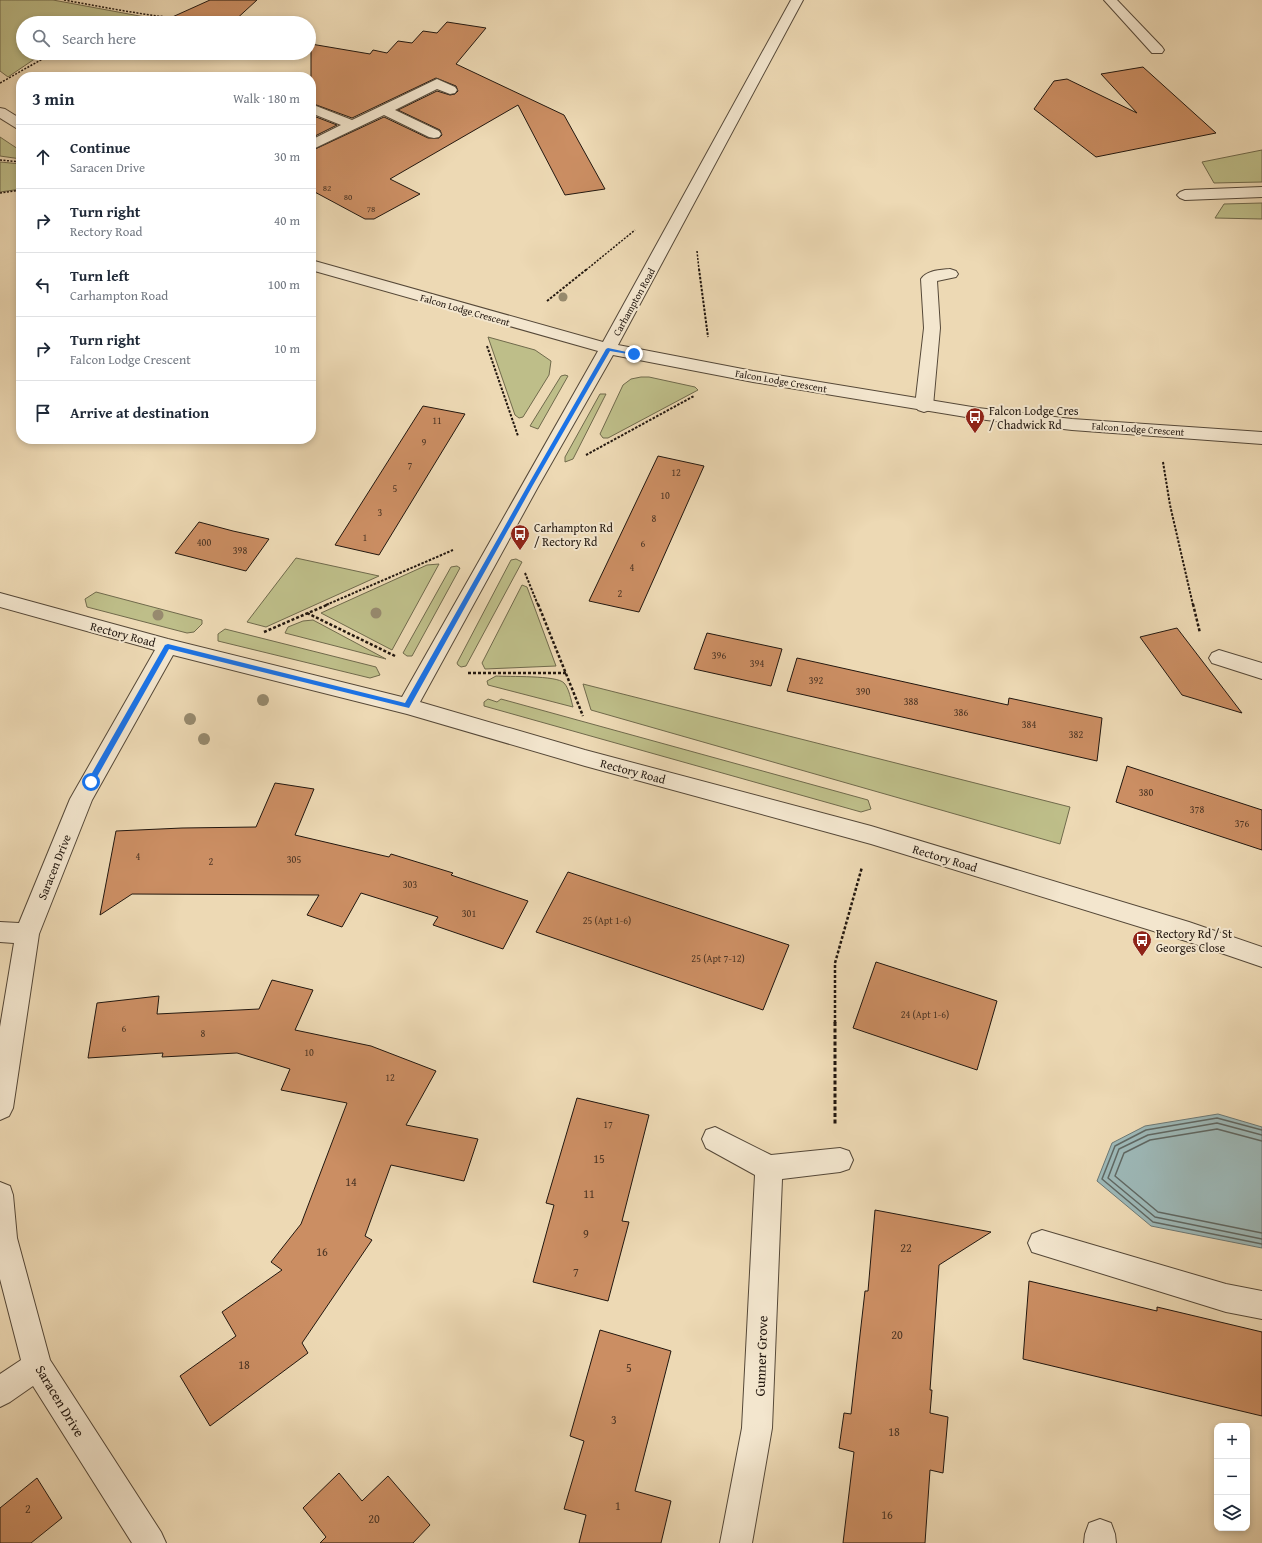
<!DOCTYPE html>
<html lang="en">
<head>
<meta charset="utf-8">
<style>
	body { margin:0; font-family:"Gentium Book Plus",serif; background:#f2f2f3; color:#1f2937 }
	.controls { position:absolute; right:12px; bottom:12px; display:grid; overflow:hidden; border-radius:8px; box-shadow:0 2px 6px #0003 }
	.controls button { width:36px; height:36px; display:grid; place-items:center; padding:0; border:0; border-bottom:1px solid #e0e1e3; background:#fff; color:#1f2937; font:20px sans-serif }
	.stop { position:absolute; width:12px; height:12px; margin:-9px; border:3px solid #1a73e8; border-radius:50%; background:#fff }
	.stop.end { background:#1a73e8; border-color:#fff; box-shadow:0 1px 4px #0008 }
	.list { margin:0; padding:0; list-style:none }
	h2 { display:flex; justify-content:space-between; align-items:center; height:52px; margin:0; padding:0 16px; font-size:17px }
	h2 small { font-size:13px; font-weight:400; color:#747a83 }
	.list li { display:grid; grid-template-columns:26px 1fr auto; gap:12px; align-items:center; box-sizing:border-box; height:64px; padding:0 16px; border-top:1px solid #e0e1e3 }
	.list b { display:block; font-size:15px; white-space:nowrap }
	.list p { margin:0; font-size:13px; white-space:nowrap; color:#747a83 }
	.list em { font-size:13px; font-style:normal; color:#747a83 }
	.icon { flex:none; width:22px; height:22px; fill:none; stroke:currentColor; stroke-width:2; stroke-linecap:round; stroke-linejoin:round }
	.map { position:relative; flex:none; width:1262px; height:1543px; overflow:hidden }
	.search { position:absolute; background:#fff; box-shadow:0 2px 6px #0003; left:16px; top:16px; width:300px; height:44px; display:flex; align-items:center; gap:10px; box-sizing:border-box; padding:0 14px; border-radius:22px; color:#747a83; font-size:15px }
	.panel { position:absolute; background:#fff; box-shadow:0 2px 6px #0003; left:16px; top:72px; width:300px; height:372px; border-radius:16px }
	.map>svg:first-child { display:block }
	.green { fill:#bebe89; stroke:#706a4c }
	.water { fill:#9db8b7; stroke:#6c7874 }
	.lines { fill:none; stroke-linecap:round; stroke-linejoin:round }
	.shore { stroke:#606863; stroke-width:1.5 }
	.building { fill:#cb8e63; stroke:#22170f }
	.service-casing { stroke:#554838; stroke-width:2 }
	.minor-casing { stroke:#554838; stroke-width:2 }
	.path-far3 { stroke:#22170f; stroke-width:1.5; stroke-dasharray:2 1.5; stroke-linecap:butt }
	.path-far2 { stroke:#22170f; stroke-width:2; stroke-dasharray:2.5 1.5; stroke-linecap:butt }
	.path-far1 { stroke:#22170f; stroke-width:2.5; stroke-dasharray:3 2; stroke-linecap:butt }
	.path { stroke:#22170f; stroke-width:3; stroke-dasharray:4 2.5; stroke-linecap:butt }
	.service { fill:#f3e6ce; fill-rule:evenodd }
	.minor { fill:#f3e6ce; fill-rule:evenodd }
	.tree { fill:#978a6e }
	.route { fill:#1a73e8 }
	.labels { text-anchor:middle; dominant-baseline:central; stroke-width:4; stroke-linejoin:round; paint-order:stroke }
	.far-number-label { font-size:9px; fill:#4c3524 }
	.far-street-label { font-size:10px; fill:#22170f; stroke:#f3e6ce }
	.number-label { font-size:10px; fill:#4c3524 }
	.poi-label { font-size:12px; fill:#22170f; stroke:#f3e6ce; text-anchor:start }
	.street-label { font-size:12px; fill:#22170f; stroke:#f3e6ce }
	.near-number-label { font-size:12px; fill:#4c3524 }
	.near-street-label { font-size:14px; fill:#22170f; stroke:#f3e6ce }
</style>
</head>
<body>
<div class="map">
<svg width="1262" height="1543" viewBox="0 0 1262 1543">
	<rect width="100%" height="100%" fill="#edd9b4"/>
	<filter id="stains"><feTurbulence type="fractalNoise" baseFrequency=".005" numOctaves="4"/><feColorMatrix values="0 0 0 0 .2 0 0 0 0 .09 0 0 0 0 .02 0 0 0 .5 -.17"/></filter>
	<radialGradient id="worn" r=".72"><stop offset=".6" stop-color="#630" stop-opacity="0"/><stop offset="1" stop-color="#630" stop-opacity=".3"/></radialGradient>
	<!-- green -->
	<g class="green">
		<polygon points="0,0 53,0 145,17 125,23 23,23 23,53 47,53 36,58 8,77 0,71"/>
		<polygon points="0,137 21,151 21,159 0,156"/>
		<polygon points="1262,150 1262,182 1214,183 1202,162"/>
		<polygon points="0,162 21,164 21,189 0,192"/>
		<polygon points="1262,203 1262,219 1215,218 1224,204"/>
		<polygon points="488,337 535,350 551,361 549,375 523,417 519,418 515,415"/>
		<polygon points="565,375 568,376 538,429 530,426 561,376"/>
		<polygon points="641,377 649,377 695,387 698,390 608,438 603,438 600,434 623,385 631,379"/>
		<polygon points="600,394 606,394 573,459 565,462 565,457"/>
		<polygon points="296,558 379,576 266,627 247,622"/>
		<polygon points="516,559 522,562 466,666 461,667 458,665 457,663 511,560"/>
		<polygon points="439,564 392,650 321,613 427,565"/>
		<polygon points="457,566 460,568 412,656 407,656 403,653 451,567"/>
		<polygon points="522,585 527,587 556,666 485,669 482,663"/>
		<polygon points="96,592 202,620 202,624 194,632 187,633 87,607 85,599"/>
		<polygon points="313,620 386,659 285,633 288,627 303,621"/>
		<polygon points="225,629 376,667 380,675 370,678 218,641 218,634"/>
		<path d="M496,676C508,677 557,675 564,683C569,688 571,700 573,707L488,685L487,681Z"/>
		<polygon points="583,684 1070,807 1060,844 591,710"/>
		<polygon points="488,699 497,702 501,699 868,800 871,809 861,812 484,706 484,702"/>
	</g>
	<!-- water -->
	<polygon class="water" points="1218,1114 1262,1127 1262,1248 1151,1226 1097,1181 1112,1143 1145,1126"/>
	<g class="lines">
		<!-- shore -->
		<g class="shore">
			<polyline points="1262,1130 1217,1118 1146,1130 1115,1146 1102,1179 1153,1222 1262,1244"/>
			<polyline points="1262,1135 1217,1123 1148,1135 1119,1149 1108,1178 1155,1217 1262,1239"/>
			<polyline points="1262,1141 1217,1129 1150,1140 1124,1153 1115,1176 1158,1212 1262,1233"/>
		</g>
	</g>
	<!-- building -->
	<g class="building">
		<polygon points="210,0 257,0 232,23 159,23"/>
		<polygon points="447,22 486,28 456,64 564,115 605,189 565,195 518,105 390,179 420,194 374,219 365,219 311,190 311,151 384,117 428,138 439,138 442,135 440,130 398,110 437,91 450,95 455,94 458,91 456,86 436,78 352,118 311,103 311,44 370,54 373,50 387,53 398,41 412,43 423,31 437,33"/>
		<polygon points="1143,67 1216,133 1096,157 1034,109 1054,81 1067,79 1137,113 1101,74"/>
		<polygon points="311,115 337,125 311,138"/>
		<polygon points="423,406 465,414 379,555 335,545"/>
		<polygon points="658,456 704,466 639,612 589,601"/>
		<polygon points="199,522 233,531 269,539 246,571 175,553"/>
		<polygon points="1177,628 1242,713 1182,695 1140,637"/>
		<polygon points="707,633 782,649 771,686 694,669"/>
		<polygon points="797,658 1008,705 1009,698 1102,718 1097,761 787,691"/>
		<polygon points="1127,766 1262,810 1262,850 1116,802"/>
		<polygon points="275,783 314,789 295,835 389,857 391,854 453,873 451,875 528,901 503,949 433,925 438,917 361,893 342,927 307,915 319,895 132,894 100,915 116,831 182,828 256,827"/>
		<polygon points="568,872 789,945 763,1010 536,932"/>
		<polygon points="876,962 997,1001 977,1070 853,1028"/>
		<polygon points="272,980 313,990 295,1030 371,1046 436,1071 406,1125 478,1139 464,1181 391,1165 365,1236 372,1240 302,1343 308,1353 210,1426 180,1376 236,1336 222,1312 282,1270 271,1262 301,1224 347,1103 281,1090 290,1069 237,1053 162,1057 163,1053 88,1058 97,1003 159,996 157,1014 259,1009"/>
		<polygon points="577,1098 649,1115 622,1221 629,1222 608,1301 533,1282 554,1205 546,1203"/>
		<polygon points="875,1210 991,1232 939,1265 930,1390 932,1390 930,1413 948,1417 943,1473 930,1470 925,1543 843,1543 854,1452 839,1448 844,1413 851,1414 865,1291 868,1291"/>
		<polygon points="1029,1281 1157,1311 1157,1307 1262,1332 1262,1416 1023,1359"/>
		<polygon points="600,1330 671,1351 635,1491 671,1501 661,1543 579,1543 586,1515 564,1509 584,1441 570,1436"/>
		<polygon points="339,1473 362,1501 388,1476 430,1525 413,1543 320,1543 326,1537 303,1508"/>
		<polygon points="37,1478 62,1518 31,1543 0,1543 0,1508"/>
	</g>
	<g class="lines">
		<defs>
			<g id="service">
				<polygon points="1104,0 1117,0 1162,47 1164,50 1162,53 1152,53"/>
				<polygon points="437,79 455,87 457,90 455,93 450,94 437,89 395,110 439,131 441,134 439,137 434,138 429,137 384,115 311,150 311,140 341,125 311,113 311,104 352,120"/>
				<path d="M950,269L956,271L958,274L956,277L937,281L940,328L933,406L930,410L924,412L918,410L915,406L924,328L921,279C927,270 940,270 950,269Z"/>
				<polygon points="1219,650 1262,663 1262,679 1212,663 1209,658 1212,653"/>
				<polygon points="1042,1230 1226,1284 1262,1291 1262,1319 1226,1312 1032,1252 1028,1243 1032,1234"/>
				<polygon points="1100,1519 1111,1523 1115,1534 1116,1543 1084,1543 1085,1534 1089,1523"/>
			</g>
			<g id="minor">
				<polygon points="791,0 803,0 618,345 753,371 978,408 1072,419 1262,432 1262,444 1072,430 978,419 753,382 613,355 539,485 420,702 585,750 871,826 1189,922 1262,947 1262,967 1189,942 871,844 585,766 407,714 173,655 92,800 39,934 13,1108 9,1116 0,1120 0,1027 14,943 0,942 0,922 19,923 70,799 155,650 0,607 0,593 168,639 402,697 598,351 311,270 311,260 603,342"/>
				<polygon points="0,108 5,109 21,119 21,129 16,128 0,118"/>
				<polygon points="1262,187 1262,197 1185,200 1180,198 1177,195 1180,192 1185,190"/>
				<polygon points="715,1127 771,1155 840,1148 849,1151 853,1160 849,1169 840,1172 782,1179 772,1428 752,1543 720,1543 742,1428 755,1175 706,1148 702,1139 706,1130"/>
				<polygon points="0,1182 10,1186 13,1195 17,1238 50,1360 161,1532 166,1543 132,1543 33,1386 10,1402 0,1407 0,1374 21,1360 0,1279"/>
			</g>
		</defs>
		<!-- service casing -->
		<use href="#service" class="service-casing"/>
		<!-- minor casing -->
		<use href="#minor" class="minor-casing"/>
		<!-- path-far3 -->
		<g class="path-far3">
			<path d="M64,0C136,13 200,27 273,18"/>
			<polyline points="139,23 159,18"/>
			<polyline points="0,83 53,53"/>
			<polyline points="0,160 21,162"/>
			<polyline points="0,193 21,190"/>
			<polyline points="697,251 699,270"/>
			<polyline points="586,270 635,230"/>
		</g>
		<!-- path-far2 -->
		<g class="path-far2">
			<polyline points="699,269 708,337"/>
			<polyline points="547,301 587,269"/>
			<polyline points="487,346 518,436"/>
			<polyline points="586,455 694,396"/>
			<polyline points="1163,462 1170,505 1193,605"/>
			<polyline points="525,573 538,605"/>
			<polyline points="326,605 453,550"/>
		</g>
		<!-- path-far1 -->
		<g class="path-far1">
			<polyline points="538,604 583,716"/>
			<polyline points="1193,604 1200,633"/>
			<polyline points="307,613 395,656"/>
			<polyline points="264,632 329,604"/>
			<polyline points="468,673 566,673"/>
			<polyline points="835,1023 835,963 862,867"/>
		</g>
		<!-- path -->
		<polyline class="path" points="835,1022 835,1124"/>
		<!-- service -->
		<use href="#service" class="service"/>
		<!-- minor -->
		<use href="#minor" class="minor"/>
	</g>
	<!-- trees -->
	<g class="tree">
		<circle cx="563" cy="297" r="4.5"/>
		<circle cx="376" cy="613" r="5.5"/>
		<circle cx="158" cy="615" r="5.5"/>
		<circle cx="263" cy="700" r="6"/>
		<circle cx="190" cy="719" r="6"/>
		<circle cx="204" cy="739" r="6"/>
	</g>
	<!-- route -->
	<polygon class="route" points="608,348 636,354 634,355 610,351 533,485 409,708 169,649 93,784 88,784 88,780 165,645 168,644 405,703 528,485 606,349"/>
	<!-- icons -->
	<defs>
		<symbol id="bus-pin" viewBox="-11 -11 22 30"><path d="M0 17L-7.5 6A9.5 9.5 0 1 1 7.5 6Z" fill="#8f2418" stroke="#f3e6ce"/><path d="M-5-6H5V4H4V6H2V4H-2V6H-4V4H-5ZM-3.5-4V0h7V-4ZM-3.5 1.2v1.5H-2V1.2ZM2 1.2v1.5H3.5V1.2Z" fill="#fff"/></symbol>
	</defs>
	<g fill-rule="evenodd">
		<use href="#bus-pin" x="964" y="406" width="22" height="30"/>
		<use href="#bus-pin" x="509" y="523" width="22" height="30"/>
		<use href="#bus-pin" x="1131" y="929" width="22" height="30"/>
	</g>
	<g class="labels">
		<!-- far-number labels -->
		<g class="far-number-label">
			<text x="327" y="187">82</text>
			<text x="348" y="196">80</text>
			<text x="371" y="208">78</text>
		</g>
		<!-- far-street labels -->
		<g class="far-street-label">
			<text transform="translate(634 302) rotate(-61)">Carhampton Road</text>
			<text transform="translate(465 310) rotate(16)">Falcon Lodge Crescent</text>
			<text transform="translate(781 381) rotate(10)">Falcon Lodge Crescent</text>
			<text transform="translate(1138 429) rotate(4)">Falcon Lodge Crescent</text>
		</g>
		<!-- number labels -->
		<g class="number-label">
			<text x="437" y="420">11</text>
			<text x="424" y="442">9</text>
			<text x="410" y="465">7</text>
			<text x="676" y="472">12</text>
			<text x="395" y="488">5</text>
			<text x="665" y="495">10</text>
			<text x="380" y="512">3</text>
			<text x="654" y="518">8</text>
			<text x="365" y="537">1</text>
			<text x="204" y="542">400</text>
			<text x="643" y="543">6</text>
			<text x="240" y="550">398</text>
			<text x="632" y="567">4</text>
			<text x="620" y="593">2</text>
			<text x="719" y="655">396</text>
			<text x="757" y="663">394</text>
			<text x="816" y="680">392</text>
			<text x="863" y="691">390</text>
			<text x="911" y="701">388</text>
			<text x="961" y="712">386</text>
			<text x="1029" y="724">384</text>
			<text x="1076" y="734">382</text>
			<text x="1146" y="792">380</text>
			<text x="1197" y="809">378</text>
			<text x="1242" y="823">376</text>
			<text x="138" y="856">4</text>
			<text x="294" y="859">305</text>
			<text x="211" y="861">2</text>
			<text x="410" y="884">303</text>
			<text x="469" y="913">301</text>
			<text x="607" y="920">25 (Apt 1-6)</text>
			<text x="718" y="958">25 (Apt 7-12)</text>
			<text x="925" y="1014">24 (Apt 1-6)</text>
			<text x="124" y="1028">6</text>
			<text x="203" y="1033">8</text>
			<text x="309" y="1052">10</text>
			<text x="390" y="1077">12</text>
			<text x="608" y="1124">17</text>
		</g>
		<!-- poi labels -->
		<g class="poi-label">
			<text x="989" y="410">Falcon Lodge Cres<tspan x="989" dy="14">/ Chadwick Rd</tspan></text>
			<text x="534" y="527">Carhampton Rd<tspan x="534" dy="14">/ Rectory Rd</tspan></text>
			<text x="1156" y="933">Rectory Rd / St<tspan x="1156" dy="14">Georges Close</tspan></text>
		</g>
		<!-- street labels -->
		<g class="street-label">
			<text transform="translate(123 634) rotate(15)">Rectory Road</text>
			<text transform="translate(633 771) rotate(15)">Rectory Road</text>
			<text transform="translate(945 858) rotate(17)">Rectory Road</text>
			<text transform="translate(54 867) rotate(-68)">Saracen Drive</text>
		</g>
		<!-- near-number labels -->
		<g class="near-number-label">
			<text x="599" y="1158">15</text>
			<text x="351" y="1181">14</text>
			<text x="589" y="1193">11</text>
			<text x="586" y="1233">9</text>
			<text x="906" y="1247">22</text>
			<text x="322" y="1251">16</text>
			<text x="576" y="1272">7</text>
			<text x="897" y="1334">20</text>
			<text x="244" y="1364">18</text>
			<text x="629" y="1367">5</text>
			<text x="614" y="1419">3</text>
			<text x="894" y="1431">18</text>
			<text x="618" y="1505">1</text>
			<text x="28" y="1508">2</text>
			<text x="887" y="1514">16</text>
			<text x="374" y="1518">20</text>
		</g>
		<!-- near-street labels -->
		<g class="near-street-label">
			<text transform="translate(761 1356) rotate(-88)">Gunner Grove</text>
			<text transform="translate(60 1401) rotate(59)">Saracen Drive</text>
		</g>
	</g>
	<rect width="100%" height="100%" filter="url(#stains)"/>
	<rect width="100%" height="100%" fill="url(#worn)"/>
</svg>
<div class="controls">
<button>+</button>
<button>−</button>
<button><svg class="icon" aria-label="layers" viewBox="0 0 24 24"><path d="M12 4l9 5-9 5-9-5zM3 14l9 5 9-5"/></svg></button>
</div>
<div class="stop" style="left:91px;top:782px"></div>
<div class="stop end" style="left:634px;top:354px"></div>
<div class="search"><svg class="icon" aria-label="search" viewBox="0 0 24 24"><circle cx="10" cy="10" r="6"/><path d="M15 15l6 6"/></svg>Search here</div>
<section class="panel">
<h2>3 min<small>Walk · 180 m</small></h2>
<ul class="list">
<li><svg class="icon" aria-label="ahead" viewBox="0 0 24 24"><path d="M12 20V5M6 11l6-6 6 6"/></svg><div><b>Continue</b><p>Saracen Drive</p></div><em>30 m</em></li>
<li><svg class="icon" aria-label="right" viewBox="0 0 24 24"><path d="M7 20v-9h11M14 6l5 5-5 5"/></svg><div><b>Turn right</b><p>Rectory Road</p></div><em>40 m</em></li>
<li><svg class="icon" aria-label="left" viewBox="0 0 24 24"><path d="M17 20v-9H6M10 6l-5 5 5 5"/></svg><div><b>Turn left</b><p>Carhampton Road</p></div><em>100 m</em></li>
<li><svg class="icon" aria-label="right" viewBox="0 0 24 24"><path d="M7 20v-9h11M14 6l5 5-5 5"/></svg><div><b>Turn right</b><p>Falcon Lodge Crescent</p></div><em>10 m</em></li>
<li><svg class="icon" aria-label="arrive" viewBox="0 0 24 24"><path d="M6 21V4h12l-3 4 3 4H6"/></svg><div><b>Arrive at destination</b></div></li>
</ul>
</section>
</div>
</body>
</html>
